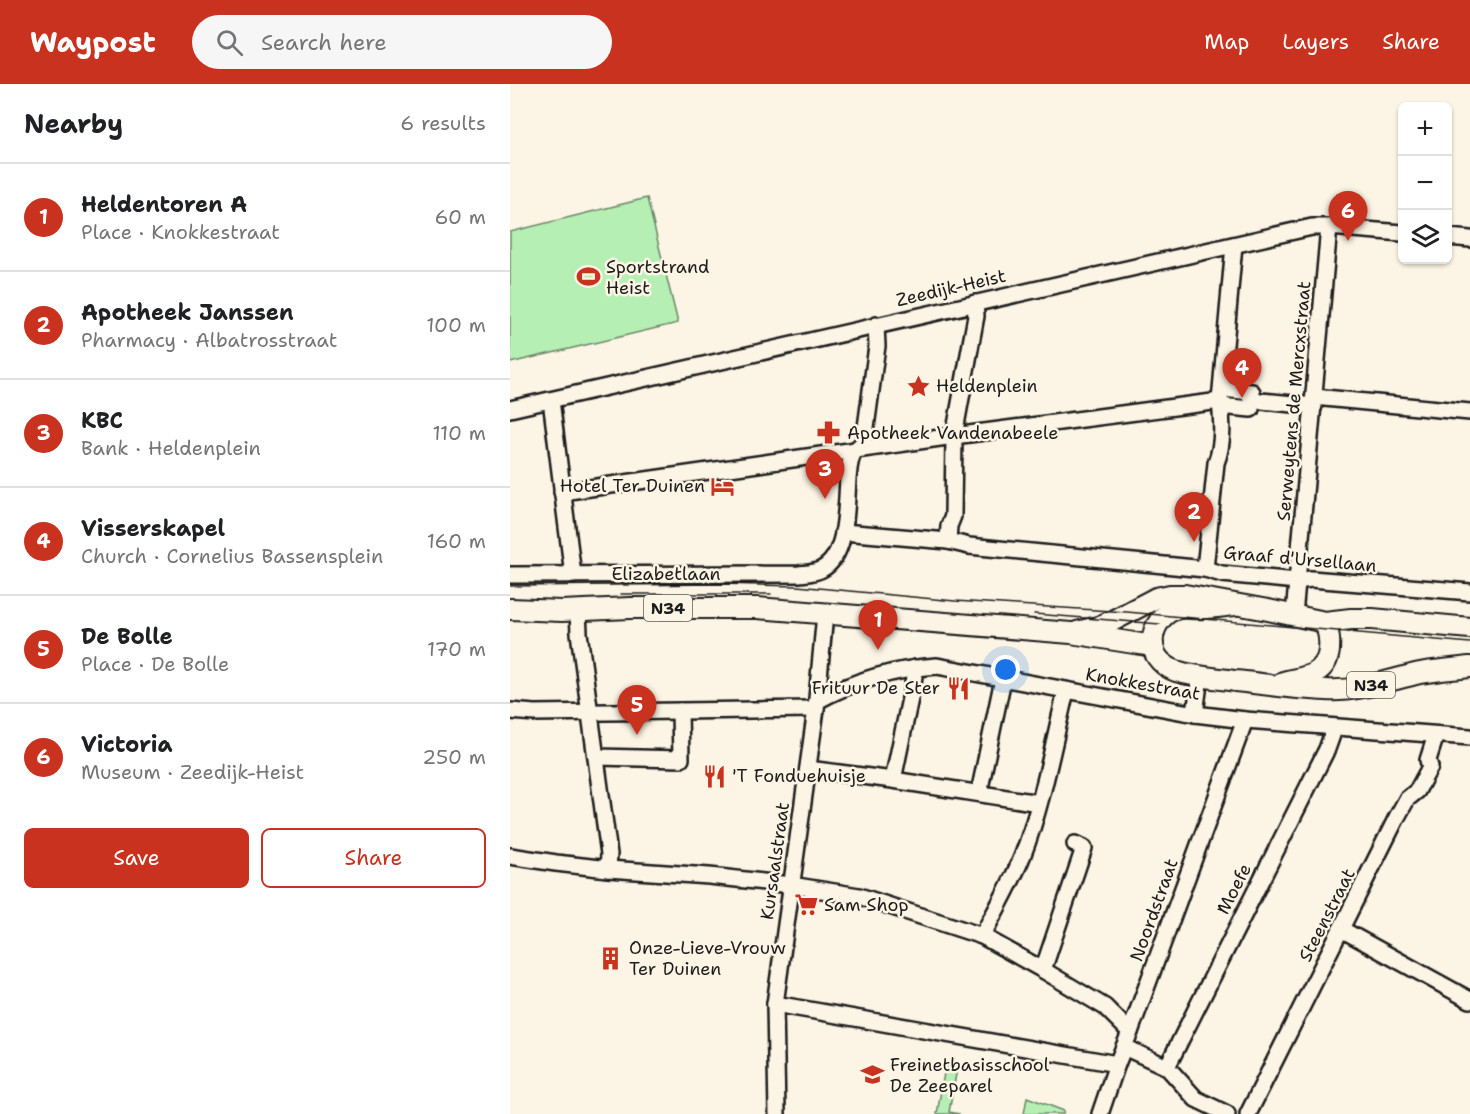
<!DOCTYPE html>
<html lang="en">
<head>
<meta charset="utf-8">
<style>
	body { margin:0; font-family:"Shantell Sans",sans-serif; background:#f6f6f6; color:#202124 }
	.controls { position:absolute; right:18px; top:18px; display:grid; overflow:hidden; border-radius:9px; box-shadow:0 2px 4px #0004 }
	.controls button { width:54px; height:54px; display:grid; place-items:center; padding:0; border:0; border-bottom:2px solid #e0e0e0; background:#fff; color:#202124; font:30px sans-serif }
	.you { position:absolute; left:496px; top:586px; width:21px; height:21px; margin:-15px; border:4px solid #fff; border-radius:50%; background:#1a73e8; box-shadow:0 0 0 9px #1a73e833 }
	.badge { display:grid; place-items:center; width:39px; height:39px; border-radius:50%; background:#c8321e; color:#fff; font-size:20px; font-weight:700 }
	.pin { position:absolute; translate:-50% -50px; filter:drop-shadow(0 2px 3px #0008) }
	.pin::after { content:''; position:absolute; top:32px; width:21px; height:18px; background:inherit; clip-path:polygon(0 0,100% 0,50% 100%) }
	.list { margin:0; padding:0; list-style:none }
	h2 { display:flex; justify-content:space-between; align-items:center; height:78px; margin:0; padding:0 24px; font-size:26px }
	h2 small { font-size:20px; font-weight:400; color:#757577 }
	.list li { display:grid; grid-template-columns:39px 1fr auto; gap:18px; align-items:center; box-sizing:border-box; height:108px; padding:0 24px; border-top:2px solid #e0e0e0 }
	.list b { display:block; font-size:22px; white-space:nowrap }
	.list p { margin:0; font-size:20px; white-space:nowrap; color:#757577 }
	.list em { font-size:20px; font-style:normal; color:#757577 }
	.actions { display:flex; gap:12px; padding:18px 24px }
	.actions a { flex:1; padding:14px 0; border:2px solid #c8321e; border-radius:9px; text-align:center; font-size:21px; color:#c8321e }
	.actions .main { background:#c8321e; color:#fff }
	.icon { flex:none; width:33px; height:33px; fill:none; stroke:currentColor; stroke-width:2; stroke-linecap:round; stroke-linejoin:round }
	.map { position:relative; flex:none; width:960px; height:1030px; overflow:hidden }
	header { display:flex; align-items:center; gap:36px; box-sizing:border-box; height:84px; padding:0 30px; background:#c8321e; color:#fff }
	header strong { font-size:28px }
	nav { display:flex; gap:33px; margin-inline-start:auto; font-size:21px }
	.search { width:420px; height:54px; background:#f6f6f6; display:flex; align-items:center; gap:15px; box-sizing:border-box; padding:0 21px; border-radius:33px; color:#757577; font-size:22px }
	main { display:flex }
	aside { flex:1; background:#fff }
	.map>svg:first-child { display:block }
	.green { fill:#b6efb3; stroke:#698668; stroke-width:1.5 }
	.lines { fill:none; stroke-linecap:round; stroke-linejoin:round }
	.minor-casing { stroke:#1c1c1c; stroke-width:20 }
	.major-casing { stroke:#1c1c1c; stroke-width:24 }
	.minor { stroke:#fcf5e5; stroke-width:15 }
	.major { stroke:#fcf5e5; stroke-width:20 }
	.tram { stroke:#1c1c1c; stroke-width:1.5 }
	.labels { text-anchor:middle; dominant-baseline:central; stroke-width:5; stroke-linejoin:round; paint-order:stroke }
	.shield { fill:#fcf5e5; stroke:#5f5d58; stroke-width:1.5 }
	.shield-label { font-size:16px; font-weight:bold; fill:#1c1c1c }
	.poi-label { font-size:18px; fill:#1c1c1c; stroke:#fcf5e5; text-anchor:start }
	.street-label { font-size:18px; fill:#1c1c1c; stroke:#fcf5e5 }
</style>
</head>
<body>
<header>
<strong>Waypost</strong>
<div class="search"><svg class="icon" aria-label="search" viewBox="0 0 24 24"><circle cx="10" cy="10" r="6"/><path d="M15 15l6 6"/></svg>Search here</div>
<nav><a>Map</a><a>Layers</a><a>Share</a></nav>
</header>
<main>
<aside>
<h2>Nearby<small>6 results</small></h2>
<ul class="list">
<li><span class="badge">1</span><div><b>Heldentoren A</b><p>Place · Knokkestraat</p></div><em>60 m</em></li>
<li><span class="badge">2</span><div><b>Apotheek Janssen</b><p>Pharmacy · Albatrosstraat</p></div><em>100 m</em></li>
<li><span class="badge">3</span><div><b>KBC</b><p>Bank · Heldenplein</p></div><em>110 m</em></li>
<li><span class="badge">4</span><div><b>Visserskapel</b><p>Church · Cornelius Bassensplein</p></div><em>160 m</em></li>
<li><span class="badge">5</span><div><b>De Bolle</b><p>Place · De Bolle</p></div><em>170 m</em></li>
<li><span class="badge">6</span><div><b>Victoria</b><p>Museum · Zeedijk-Heist</p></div><em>250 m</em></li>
</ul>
<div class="actions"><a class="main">Save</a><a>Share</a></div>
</aside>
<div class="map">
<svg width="960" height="1030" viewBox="0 0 960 1030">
	<rect width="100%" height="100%" fill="#fcf5e5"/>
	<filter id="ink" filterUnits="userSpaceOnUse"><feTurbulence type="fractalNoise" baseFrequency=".0167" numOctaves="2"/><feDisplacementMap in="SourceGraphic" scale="12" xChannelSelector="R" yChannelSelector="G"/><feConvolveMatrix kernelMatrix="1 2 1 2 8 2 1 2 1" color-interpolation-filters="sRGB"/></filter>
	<g filter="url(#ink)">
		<!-- green -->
		<g class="green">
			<polygon points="137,114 168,239 0,279 0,148"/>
			<polygon points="435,983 447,985 439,1028 450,1030 427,1030"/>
			<polygon points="517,1013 554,1027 553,1030 514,1030"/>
		</g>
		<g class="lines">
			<defs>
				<g id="minor">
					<polyline points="938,153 960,155"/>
					<polyline points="804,313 960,328"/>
					<polyline points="41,316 63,491"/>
					<polyline points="741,316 804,322"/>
					<polyline points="710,322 741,325 742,308 712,305"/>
					<polyline points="0,325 802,143 819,143 892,149"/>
					<polyline points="52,408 444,352 710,317"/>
					<polyline points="333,448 438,457 459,462 695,485 712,490 787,497 801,495 960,508"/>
					<polyline points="438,457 439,442 443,432 444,352 466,232 465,219"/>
					<path d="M695,485L706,379C714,359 712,337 710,317L724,161"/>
					<path d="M0,491L289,490C297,489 306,489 312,485C338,471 336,421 338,395C339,386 339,376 344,368C347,364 351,361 354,358L367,262L366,241"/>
					<polyline points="68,527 69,549 99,770 98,785"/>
					<polyline points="784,531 819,143"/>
					<path d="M307,617C345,596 385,585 427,582L685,630L735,636L960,653"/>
					<polyline points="0,627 25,629 306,625"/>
					<polyline points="685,630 690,592"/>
					<polyline points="87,673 171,675 170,627"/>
					<polyline points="298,685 383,696 529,719"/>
					<polyline points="383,696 403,600 405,584"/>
					<polyline points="469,709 493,595"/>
					<polyline points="0,772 46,779 98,785 199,792 281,801 349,812 472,852 533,886 595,923 620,948"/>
					<polyline points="831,845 960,916"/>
					<path d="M472,852C486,826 501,800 512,773C532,722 543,661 556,607"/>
					<polyline points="533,886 574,764 565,760"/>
					<polyline points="265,920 607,980"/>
					<polyline points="614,963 657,983 686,1015 717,1030"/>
					<polyline points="657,983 817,665 822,651 823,643"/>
					<polyline points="267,1030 265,920 306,625 315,530"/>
					<polyline points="590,1030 607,980 620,948 735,636"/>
					<polyline points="738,1030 887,733 897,715 907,707 920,683 918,676 926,651"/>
				</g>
				<g id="major">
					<path d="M725,521C714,522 703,524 693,524C685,525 677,523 670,524C653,527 641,544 643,561C644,574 655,583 666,587C685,593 706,594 725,597C755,600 786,605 816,606C848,608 879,596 910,589C926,586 943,585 960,583"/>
					<polyline points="0,525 52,527 120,524 247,524 561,549 643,562"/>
					<polyline points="567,548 588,543 604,536 646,514 660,511 675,511 758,526 815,538 841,535 862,535 960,544"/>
					<path d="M773,598C783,595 798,594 806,588C823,578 821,554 815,538"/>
				</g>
			</defs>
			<!-- minor casing -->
			<use href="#minor" class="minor-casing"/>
			<!-- major casing -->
			<use href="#major" class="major-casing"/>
			<!-- minor -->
			<use href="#minor" class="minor"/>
			<!-- major -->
			<use href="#major" class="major"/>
			<!-- tram -->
			<g class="tram">
				<polyline points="0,502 211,500 287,502 445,517 617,528 960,559"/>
				<polyline points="111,510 261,510"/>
				<polyline points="524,530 650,540"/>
			</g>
		</g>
	</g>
	<!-- icons -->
	<defs>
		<symbol id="stadium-bare" viewBox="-9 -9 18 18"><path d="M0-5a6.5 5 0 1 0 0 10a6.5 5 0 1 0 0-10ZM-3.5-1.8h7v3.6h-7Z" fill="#c8321e" stroke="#fcf5e5" stroke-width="2.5" paint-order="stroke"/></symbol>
		<symbol id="sight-bare" viewBox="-9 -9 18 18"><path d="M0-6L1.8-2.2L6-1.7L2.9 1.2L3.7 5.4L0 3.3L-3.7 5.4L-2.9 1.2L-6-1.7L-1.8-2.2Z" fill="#c8321e" stroke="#fcf5e5" stroke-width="2.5" paint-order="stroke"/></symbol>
		<symbol id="pharmacy-bare" viewBox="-9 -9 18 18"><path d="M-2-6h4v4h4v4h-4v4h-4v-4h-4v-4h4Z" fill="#c8321e" stroke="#fcf5e5" stroke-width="2.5" paint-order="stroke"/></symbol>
		<symbol id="hotel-bare" viewBox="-9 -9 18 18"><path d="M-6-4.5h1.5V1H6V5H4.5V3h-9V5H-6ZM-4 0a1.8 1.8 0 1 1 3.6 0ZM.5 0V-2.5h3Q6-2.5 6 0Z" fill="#c8321e" stroke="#fcf5e5" stroke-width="2.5" paint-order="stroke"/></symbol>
		<symbol id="restaurant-bare" viewBox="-9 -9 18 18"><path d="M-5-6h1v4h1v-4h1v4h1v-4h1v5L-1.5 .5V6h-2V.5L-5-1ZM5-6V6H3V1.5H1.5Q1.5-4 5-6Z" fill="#c8321e" stroke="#fcf5e5" stroke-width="2.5" paint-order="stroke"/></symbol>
		<symbol id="supermarket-bare" viewBox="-9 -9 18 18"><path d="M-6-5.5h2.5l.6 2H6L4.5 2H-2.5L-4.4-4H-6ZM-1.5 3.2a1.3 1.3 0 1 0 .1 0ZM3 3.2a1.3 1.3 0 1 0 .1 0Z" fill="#c8321e" stroke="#fcf5e5" stroke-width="2.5" paint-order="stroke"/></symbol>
		<symbol id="building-bare" viewBox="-9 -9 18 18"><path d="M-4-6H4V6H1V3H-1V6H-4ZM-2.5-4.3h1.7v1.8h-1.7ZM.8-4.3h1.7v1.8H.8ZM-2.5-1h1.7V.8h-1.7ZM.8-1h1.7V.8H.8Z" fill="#c8321e" stroke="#fcf5e5" stroke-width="2.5" paint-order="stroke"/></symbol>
		<symbol id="school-bare" viewBox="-9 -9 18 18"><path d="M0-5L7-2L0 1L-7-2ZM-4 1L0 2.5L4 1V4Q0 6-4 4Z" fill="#c8321e" stroke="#fcf5e5" stroke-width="2.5" paint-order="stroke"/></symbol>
	</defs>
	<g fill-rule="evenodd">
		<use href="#stadium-bare" x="62" y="176" width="33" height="33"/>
		<use href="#sight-bare" x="392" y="286" width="33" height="33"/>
		<use href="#pharmacy-bare" x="302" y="332" width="33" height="33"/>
		<use href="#hotel-bare" x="196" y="386" width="33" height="33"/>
		<use href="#restaurant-bare" x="432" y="588" width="33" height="33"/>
		<use href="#restaurant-bare" x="188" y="676" width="33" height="33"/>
		<use href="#supermarket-bare" x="280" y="804" width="33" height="33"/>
		<use href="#building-bare" x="84" y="858" width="33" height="33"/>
		<use href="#school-bare" x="346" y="974" width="33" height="33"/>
	</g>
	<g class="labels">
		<!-- shield labels -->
		<g class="shield">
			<rect x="134" y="511" width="48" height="26" rx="4.5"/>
			<rect x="837" y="588" width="48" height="26" rx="4.5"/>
		</g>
		<g class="shield-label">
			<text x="158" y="524">N34</text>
			<text x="861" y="601">N34</text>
		</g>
		<!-- poi labels -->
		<g class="poi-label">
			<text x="96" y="183">Sportstrand<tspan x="96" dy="21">Heist</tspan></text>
			<text x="426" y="302">Heldenplein</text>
			<text x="337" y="349">Apotheek Vandenabeele</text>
			<text x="195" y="402" text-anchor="end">Hotel Ter Duinen</text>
			<text x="430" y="604" text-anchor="end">Frituur De Ster</text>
			<text x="222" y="692">'T Fonduehuisje</text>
			<text x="314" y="821">Sam Shop</text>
			<text x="119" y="864">Onze-Lieve-Vrouw<tspan x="119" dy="21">Ter Duinen</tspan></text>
			<text x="380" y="981">Freinetbasisschool<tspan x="380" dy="21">De Zeeparel</tspan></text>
		</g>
		<!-- street labels -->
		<g class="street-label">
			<text transform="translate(441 204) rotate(-13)">Zeedijk-Heist</text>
			<text transform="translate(784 317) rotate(-85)">Serweytens de Mercxstraat</text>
			<text transform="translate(790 475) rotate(5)">Graaf d'Ursellaan</text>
			<text x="156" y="490">Elizabetlaan</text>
			<text transform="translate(633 600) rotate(10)">Knokkestraat</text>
			<text transform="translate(265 777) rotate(-82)">Kursaalstraat</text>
			<text transform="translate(724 805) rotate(-63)">Moefe</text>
			<text transform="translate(644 826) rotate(-70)">Noordstraat</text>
			<text transform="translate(817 831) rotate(-63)">Steenstraat</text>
		</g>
	</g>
</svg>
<div class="controls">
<button>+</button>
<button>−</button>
<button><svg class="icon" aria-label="layers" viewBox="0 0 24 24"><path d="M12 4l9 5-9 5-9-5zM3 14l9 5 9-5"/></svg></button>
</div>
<div class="you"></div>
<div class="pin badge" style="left:368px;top:566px">1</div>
<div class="pin badge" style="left:684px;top:458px">2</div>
<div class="pin badge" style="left:315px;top:415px">3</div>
<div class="pin badge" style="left:732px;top:314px">4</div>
<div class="pin badge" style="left:127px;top:651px">5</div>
<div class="pin badge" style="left:838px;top:157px">6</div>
</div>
</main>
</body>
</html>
